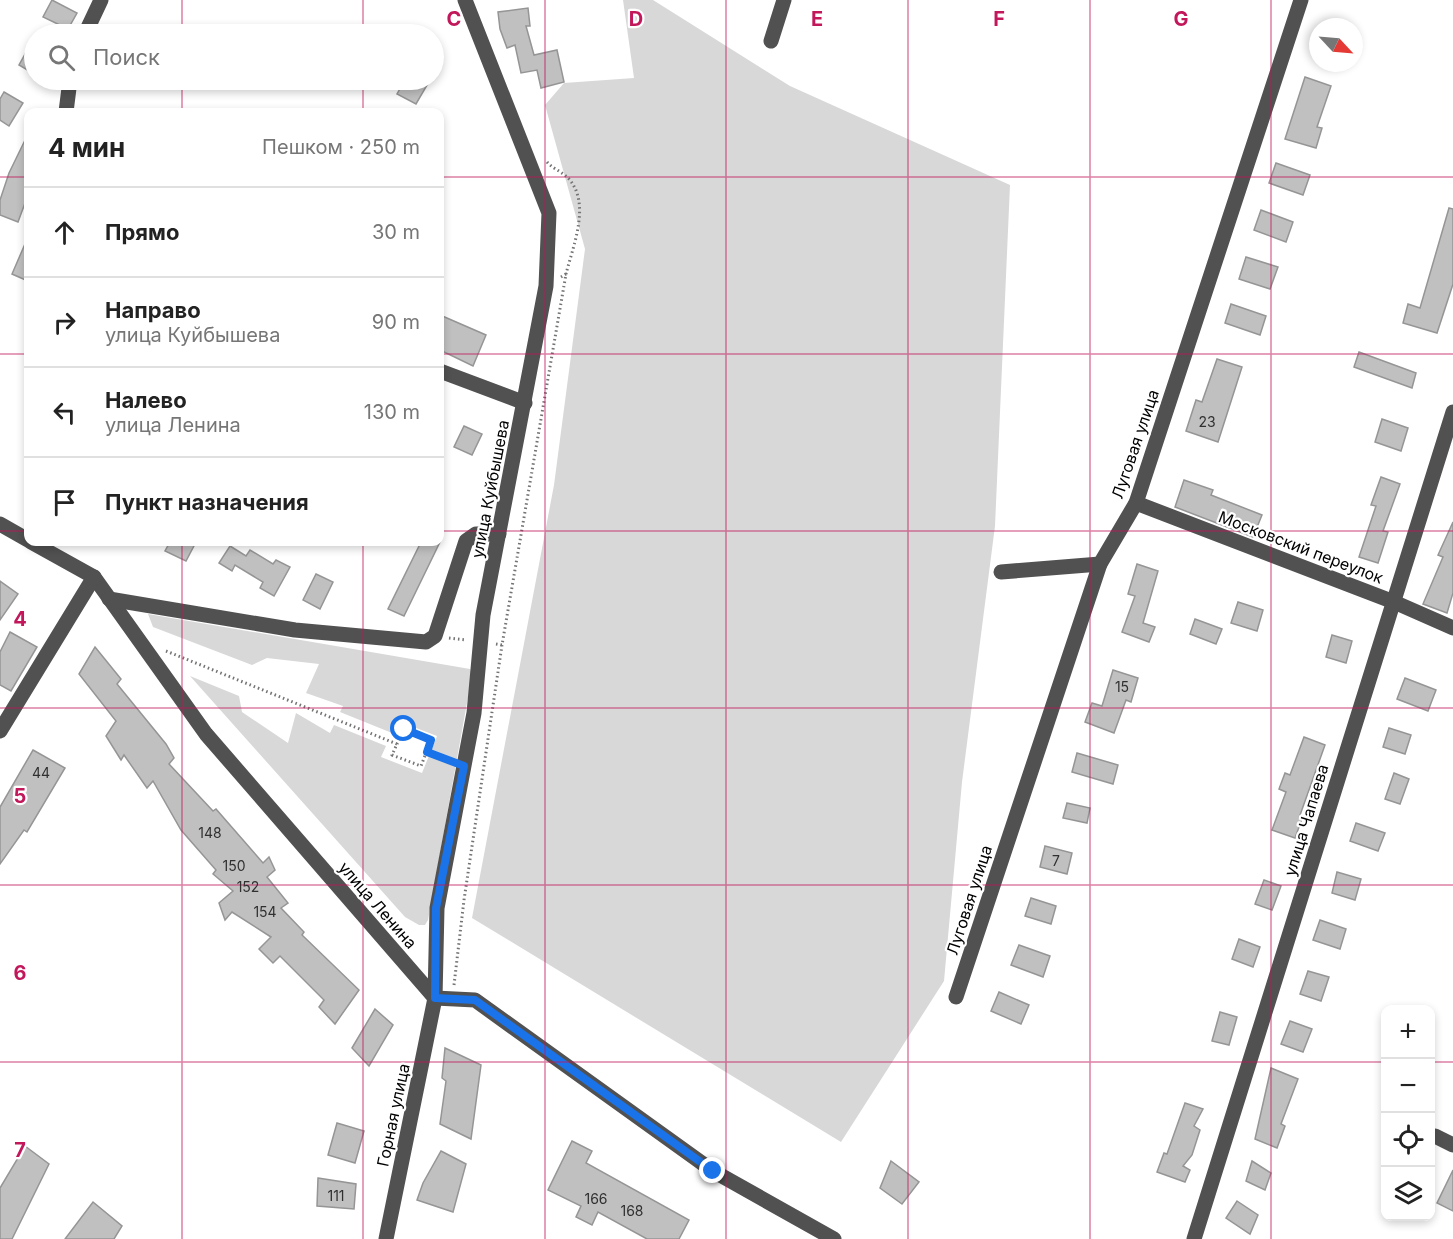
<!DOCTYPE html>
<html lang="ru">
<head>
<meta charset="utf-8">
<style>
	body { margin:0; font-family:Inter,sans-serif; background:#f6f6f6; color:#222 }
	.controls { position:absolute; right:18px; bottom:18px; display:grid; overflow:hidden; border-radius:12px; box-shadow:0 3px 9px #0003 }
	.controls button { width:54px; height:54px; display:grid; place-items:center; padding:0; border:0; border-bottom:2px solid #e0e0e0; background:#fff; color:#222; font:30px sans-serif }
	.compass { position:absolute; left:1309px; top:18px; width:54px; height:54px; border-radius:50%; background:#fff; box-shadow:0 3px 9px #0003; rotate:116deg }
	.stop { position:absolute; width:18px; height:18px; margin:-14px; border:4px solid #1a73e8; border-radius:50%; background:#fff }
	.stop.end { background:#1a73e8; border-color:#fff; box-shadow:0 2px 6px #0008 }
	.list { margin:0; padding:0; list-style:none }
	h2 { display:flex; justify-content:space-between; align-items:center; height:78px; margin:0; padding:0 24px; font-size:26px }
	h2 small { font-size:20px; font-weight:400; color:#767676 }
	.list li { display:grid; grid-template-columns:39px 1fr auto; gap:18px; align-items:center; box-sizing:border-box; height:90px; padding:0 24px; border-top:2px solid #e0e0e0 }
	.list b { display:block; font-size:22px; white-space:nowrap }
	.list p { margin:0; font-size:20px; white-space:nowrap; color:#767676 }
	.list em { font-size:20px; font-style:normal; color:#767676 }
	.icon { flex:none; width:33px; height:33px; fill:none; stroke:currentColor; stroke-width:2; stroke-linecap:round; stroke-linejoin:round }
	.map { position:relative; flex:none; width:1453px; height:1239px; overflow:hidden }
	.search { position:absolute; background:#fff; box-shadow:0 3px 9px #0003; left:24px; top:24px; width:420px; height:66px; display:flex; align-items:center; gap:15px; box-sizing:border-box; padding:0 21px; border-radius:33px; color:#767676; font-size:22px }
	.panel { position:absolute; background:#fff; box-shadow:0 3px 9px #0003; left:24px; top:108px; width:420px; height:438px; border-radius:12px }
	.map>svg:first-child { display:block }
	.green { fill:#d8d8d8 }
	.building { fill:#c0c0c0; stroke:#959595; stroke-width:1.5 }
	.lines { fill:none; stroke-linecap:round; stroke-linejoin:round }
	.path { stroke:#737373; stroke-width:3; stroke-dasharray:1.5 3; stroke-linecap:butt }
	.minor { stroke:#515151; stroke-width:15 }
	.route { stroke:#1a73e8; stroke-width:8 }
	.grid { fill:none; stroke:#c2185b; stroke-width:1.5; stroke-opacity:0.55 }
	.labels { text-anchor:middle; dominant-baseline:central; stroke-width:4.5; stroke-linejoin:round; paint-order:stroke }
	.number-label { font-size:14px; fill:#303030 }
	.street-label { font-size:16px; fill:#000; stroke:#fff }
	.grid-label { font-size:20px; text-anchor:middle; font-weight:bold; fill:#c2185b; stroke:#fff; stroke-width:4.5; stroke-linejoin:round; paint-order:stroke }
</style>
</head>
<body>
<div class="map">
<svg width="1453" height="1239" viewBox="0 0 1453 1239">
	<rect width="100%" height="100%" fill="#fff"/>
	<!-- green -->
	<g class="green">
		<polygon points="623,0 653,0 790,86 1010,185 995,526 962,782 944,981 841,1142 472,918 554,485 585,249 545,105 564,83 634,78"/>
		<polygon points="148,614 470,669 472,675 428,920 425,925 419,925 405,917 190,676 239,696 242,712 288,743 296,713 330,733 334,725 386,746 381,757 422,773 437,736 398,721 392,733 340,712 343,706 306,693 319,664 267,658 252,665 153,627"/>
	</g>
	<!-- building -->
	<g class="building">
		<polygon points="52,0 77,13 68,29 43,17"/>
		<polygon points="528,8 530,26 526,26 534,55 557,50 564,82 541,88 537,70 521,73 515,45 507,48 500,29 498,12"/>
		<polygon points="34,38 34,74 19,65"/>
		<polygon points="1305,77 1331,86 1317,127 1322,128 1316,148 1285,139"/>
		<polygon points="405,80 430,80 416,104 397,94"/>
		<polygon points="4,92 23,103 9,126 0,120 0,99"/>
		<polygon points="28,134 28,195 18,222 0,215 0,200 9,173"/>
		<polygon points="1276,163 1310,175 1303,195 1269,183"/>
		<polygon points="1449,208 1453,209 1453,284 1437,333 1403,323 1408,304 1420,308"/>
		<polygon points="1261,210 1293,222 1286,242 1254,230"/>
		<polygon points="28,237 28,281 12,274"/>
		<polygon points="1246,257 1278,267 1270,289 1239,279"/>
		<polygon points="1231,304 1266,316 1260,335 1225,323"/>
		<polygon points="440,315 486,335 473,366 440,350"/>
		<polygon points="1359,352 1416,373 1412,388 1354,367"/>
		<polygon points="1217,359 1242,367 1218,442 1186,431 1196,400 1202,402"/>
		<polygon points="1382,419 1408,428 1401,451 1375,442"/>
		<polygon points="464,426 482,434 472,455 454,447"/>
		<polygon points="1381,477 1400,484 1383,531 1388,532 1378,563 1359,557 1376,506 1371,505"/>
		<polygon points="1184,480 1213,490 1211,495 1262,515 1253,537 1175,507"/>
		<polygon points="1453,522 1453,593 1447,613 1423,604 1443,557 1438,555"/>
		<polygon points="170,542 196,542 186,561 165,551"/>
		<polygon points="421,542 440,542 404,616 388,609"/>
		<polygon points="230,546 246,556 250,550 273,564 276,560 290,567 274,596 260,588 263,582 235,565 232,571 219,563"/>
		<polygon points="1137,564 1158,571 1143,623 1155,627 1149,642 1122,632 1135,596 1128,594"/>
		<polygon points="316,574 333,582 320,609 303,600"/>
		<polygon points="0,581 18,594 0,620"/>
		<polygon points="1238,602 1263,610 1257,631 1231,623"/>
		<polygon points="1195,619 1222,629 1216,644 1190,634"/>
		<polygon points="10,632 37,647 11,691 0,685 0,652"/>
		<polygon points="1332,635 1352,641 1346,663 1326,657"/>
		<polygon points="95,647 121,679 117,684 166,744 174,758 169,764 213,811 216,809 263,863 269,857 275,870 267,877 288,903 281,908 304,932 302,935 359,990 335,1024 319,1007 324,1000 280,956 273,963 259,949 271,937 232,912 225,920 219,903 233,891 213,874 216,870 181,830 153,781 147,788 124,755 121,760 106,736 116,721 79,674"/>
		<polygon points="1113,670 1138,678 1131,702 1126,700 1114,733 1085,722 1092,703 1102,706"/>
		<polygon points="1405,678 1436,690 1428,711 1397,699"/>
		<polygon points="1389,728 1411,735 1405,754 1383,747"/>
		<polygon points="1304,737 1325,745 1299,818 1302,819 1295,838 1272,830 1286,792 1279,789 1285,773 1290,775"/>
		<polygon points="33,750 65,768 27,832 24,830 0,864 0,807"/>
		<polygon points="1077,753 1118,765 1113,784 1072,772"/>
		<polygon points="1394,773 1409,779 1400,804 1385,799"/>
		<polygon points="1067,803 1090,808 1087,823 1063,818"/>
		<polygon points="1356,823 1385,833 1378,851 1350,841"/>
		<polygon points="1045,846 1072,853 1067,874 1040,867"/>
		<polygon points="1337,872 1361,879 1355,900 1332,893"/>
		<polygon points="1264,880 1281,886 1272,910 1255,904"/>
		<polygon points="1031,898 1056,906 1051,924 1025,916"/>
		<polygon points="1320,920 1346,929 1340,949 1313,940"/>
		<polygon points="1239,939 1260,947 1253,967 1232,959"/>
		<polygon points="1019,945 1050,956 1043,977 1011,965"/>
		<polygon points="1308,971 1329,977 1321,1001 1300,994"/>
		<polygon points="999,992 1029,1005 1021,1024 991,1011"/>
		<polygon points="375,1009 393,1025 369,1066 352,1048"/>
		<polygon points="1220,1012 1237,1017 1229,1045 1212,1041"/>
		<polygon points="1290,1021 1312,1029 1303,1052 1281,1044"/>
		<polygon points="445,1048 481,1065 471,1139 440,1124 446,1081 442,1078"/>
		<polygon points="1271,1068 1298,1079 1281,1124 1285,1126 1277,1148 1255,1139"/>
		<polygon points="1185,1103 1203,1109 1194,1126 1200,1130 1192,1155 1183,1166 1190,1170 1185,1182 1157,1172 1164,1153 1167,1154"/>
		<polygon points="337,1123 364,1131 355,1163 328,1155"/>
		<polygon points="572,1141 592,1151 586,1163 689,1220 679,1239 647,1239 598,1212 592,1225 576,1217 581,1206 548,1190"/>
		<polygon points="25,1146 49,1164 12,1239 0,1239 0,1188"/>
		<polygon points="441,1151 466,1164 453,1212 417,1200 423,1183"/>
		<polygon points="891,1161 919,1182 902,1204 880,1188"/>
		<polygon points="1252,1161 1271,1173 1265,1190 1246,1181"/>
		<polygon points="1453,1170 1453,1211 1437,1203"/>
		<polygon points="318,1178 356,1184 354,1209 317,1206"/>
		<polygon points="1237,1201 1258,1215 1250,1234 1226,1218"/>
		<polygon points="93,1202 122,1226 114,1239 65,1239"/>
	</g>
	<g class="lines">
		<!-- path -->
		<g class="path">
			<path d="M547,162C553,169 563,172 569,179C591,204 573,246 566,274"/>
			<polyline points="449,638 466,640"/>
			<polyline points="496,644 502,645 566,274 561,277"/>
			<polyline points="166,651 397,744 392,755 421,766 431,740 404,729 397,744"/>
			<polyline points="427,752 450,761"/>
			<polyline points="454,985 464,900 502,645"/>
		</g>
		<!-- minor -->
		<g class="minor">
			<polyline points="85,34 101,0"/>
			<polyline points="771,41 784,0"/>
			<polyline points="66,112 70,80"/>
			<polyline points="440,371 525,403"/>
			<polyline points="1136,503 1394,602 1453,628"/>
			<polyline points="0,524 28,540"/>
			<polyline points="31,542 94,577 206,734 435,998 475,1000 713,1171 834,1239"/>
			<polyline points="1001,572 1100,564"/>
			<polyline points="109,599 295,630 426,642 435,636 466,541 476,534 499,534"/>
			<polyline points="0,731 94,577"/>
			<polyline points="956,997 1100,564 1136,503 1301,0"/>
			<polyline points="1435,1136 1453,1145"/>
			<polyline points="386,1239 435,998 437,908 474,713 483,615 546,286 549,213 465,0"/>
			<polyline points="1194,1239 1453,412"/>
		</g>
	</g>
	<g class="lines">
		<!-- route -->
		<polyline class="route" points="404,729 431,740 427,752 464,766 436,908 435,998 475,1000 713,1171"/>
	</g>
	<!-- grid -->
	<path class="grid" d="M182,0V34M363,0V34M545,0V1239M726,0V1239M908,0V1239M1090,0V1239M1271,0V1239M182,80V112M363,80V112M0,177H28M440,177H1453M0,354H28M440,354H1453M0,531H28M440,531H1453M182,542V1239M363,542V1239M0,708H1453M0,885H1453M0,1062H1386M1430,1062H1453"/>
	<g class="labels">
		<!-- number labels -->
		<g class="number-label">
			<text x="1207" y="421">23</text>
			<text x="1122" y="686">15</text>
			<text x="41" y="772">44</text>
			<text x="210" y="832">148</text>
			<text x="1056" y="860">7</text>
			<text x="234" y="865">150</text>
			<text x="248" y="886">152</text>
			<text x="265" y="911">154</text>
			<text x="336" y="1195">111</text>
			<text x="596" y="1198">166</text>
			<text x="632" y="1210">168</text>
		</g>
		<!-- street labels -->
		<g class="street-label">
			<text transform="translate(1135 444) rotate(-71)">Луговая улица</text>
			<text transform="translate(490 489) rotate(-79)">улица Куйбышева</text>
			<text transform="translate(1301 547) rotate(21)">Московский переулок</text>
			<text transform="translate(1306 820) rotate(-73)">улица Чапаева</text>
			<text transform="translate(969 900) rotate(-72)">Луговая улица</text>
			<text transform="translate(378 905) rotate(49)">улица Ленина</text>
			<text transform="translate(393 1115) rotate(-78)">Горная улица</text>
		</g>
	</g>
	<g class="grid-label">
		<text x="454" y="26">C</text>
		<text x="636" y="26">D</text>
		<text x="817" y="26">E</text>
		<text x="999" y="26">F</text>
		<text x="1181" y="26">G</text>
		<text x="20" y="626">4</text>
		<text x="20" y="803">5</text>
		<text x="20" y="980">6</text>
		<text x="20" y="1157">7</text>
	</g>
</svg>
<div class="controls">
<button>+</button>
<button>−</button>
<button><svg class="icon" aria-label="locate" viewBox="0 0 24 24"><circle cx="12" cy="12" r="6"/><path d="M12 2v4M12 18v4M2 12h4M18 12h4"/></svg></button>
<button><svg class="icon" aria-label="layers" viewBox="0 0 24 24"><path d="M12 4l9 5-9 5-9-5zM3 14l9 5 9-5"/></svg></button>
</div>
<svg class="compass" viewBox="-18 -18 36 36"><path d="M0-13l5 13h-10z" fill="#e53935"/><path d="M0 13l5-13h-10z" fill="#767676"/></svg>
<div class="stop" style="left:404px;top:729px"></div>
<div class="stop end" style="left:713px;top:1171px"></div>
<div class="search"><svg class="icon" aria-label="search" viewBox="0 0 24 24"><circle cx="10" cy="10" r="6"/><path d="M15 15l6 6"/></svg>Поиск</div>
<section class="panel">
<h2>4 мин<small>Пешком · 250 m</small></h2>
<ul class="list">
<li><svg class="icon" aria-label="ahead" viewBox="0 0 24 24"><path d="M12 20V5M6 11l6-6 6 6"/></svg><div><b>Прямо</b></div><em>30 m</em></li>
<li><svg class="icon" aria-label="right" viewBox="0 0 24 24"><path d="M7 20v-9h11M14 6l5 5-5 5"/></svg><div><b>Направо</b><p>улица Куйбышева</p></div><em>90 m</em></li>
<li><svg class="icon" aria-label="left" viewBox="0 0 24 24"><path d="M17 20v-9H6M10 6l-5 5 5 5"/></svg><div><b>Налево</b><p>улица Ленина</p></div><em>130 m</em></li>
<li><svg class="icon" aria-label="arrive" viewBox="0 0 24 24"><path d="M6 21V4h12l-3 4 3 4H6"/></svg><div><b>Пункт назначения</b></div></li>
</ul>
</section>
</div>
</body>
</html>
